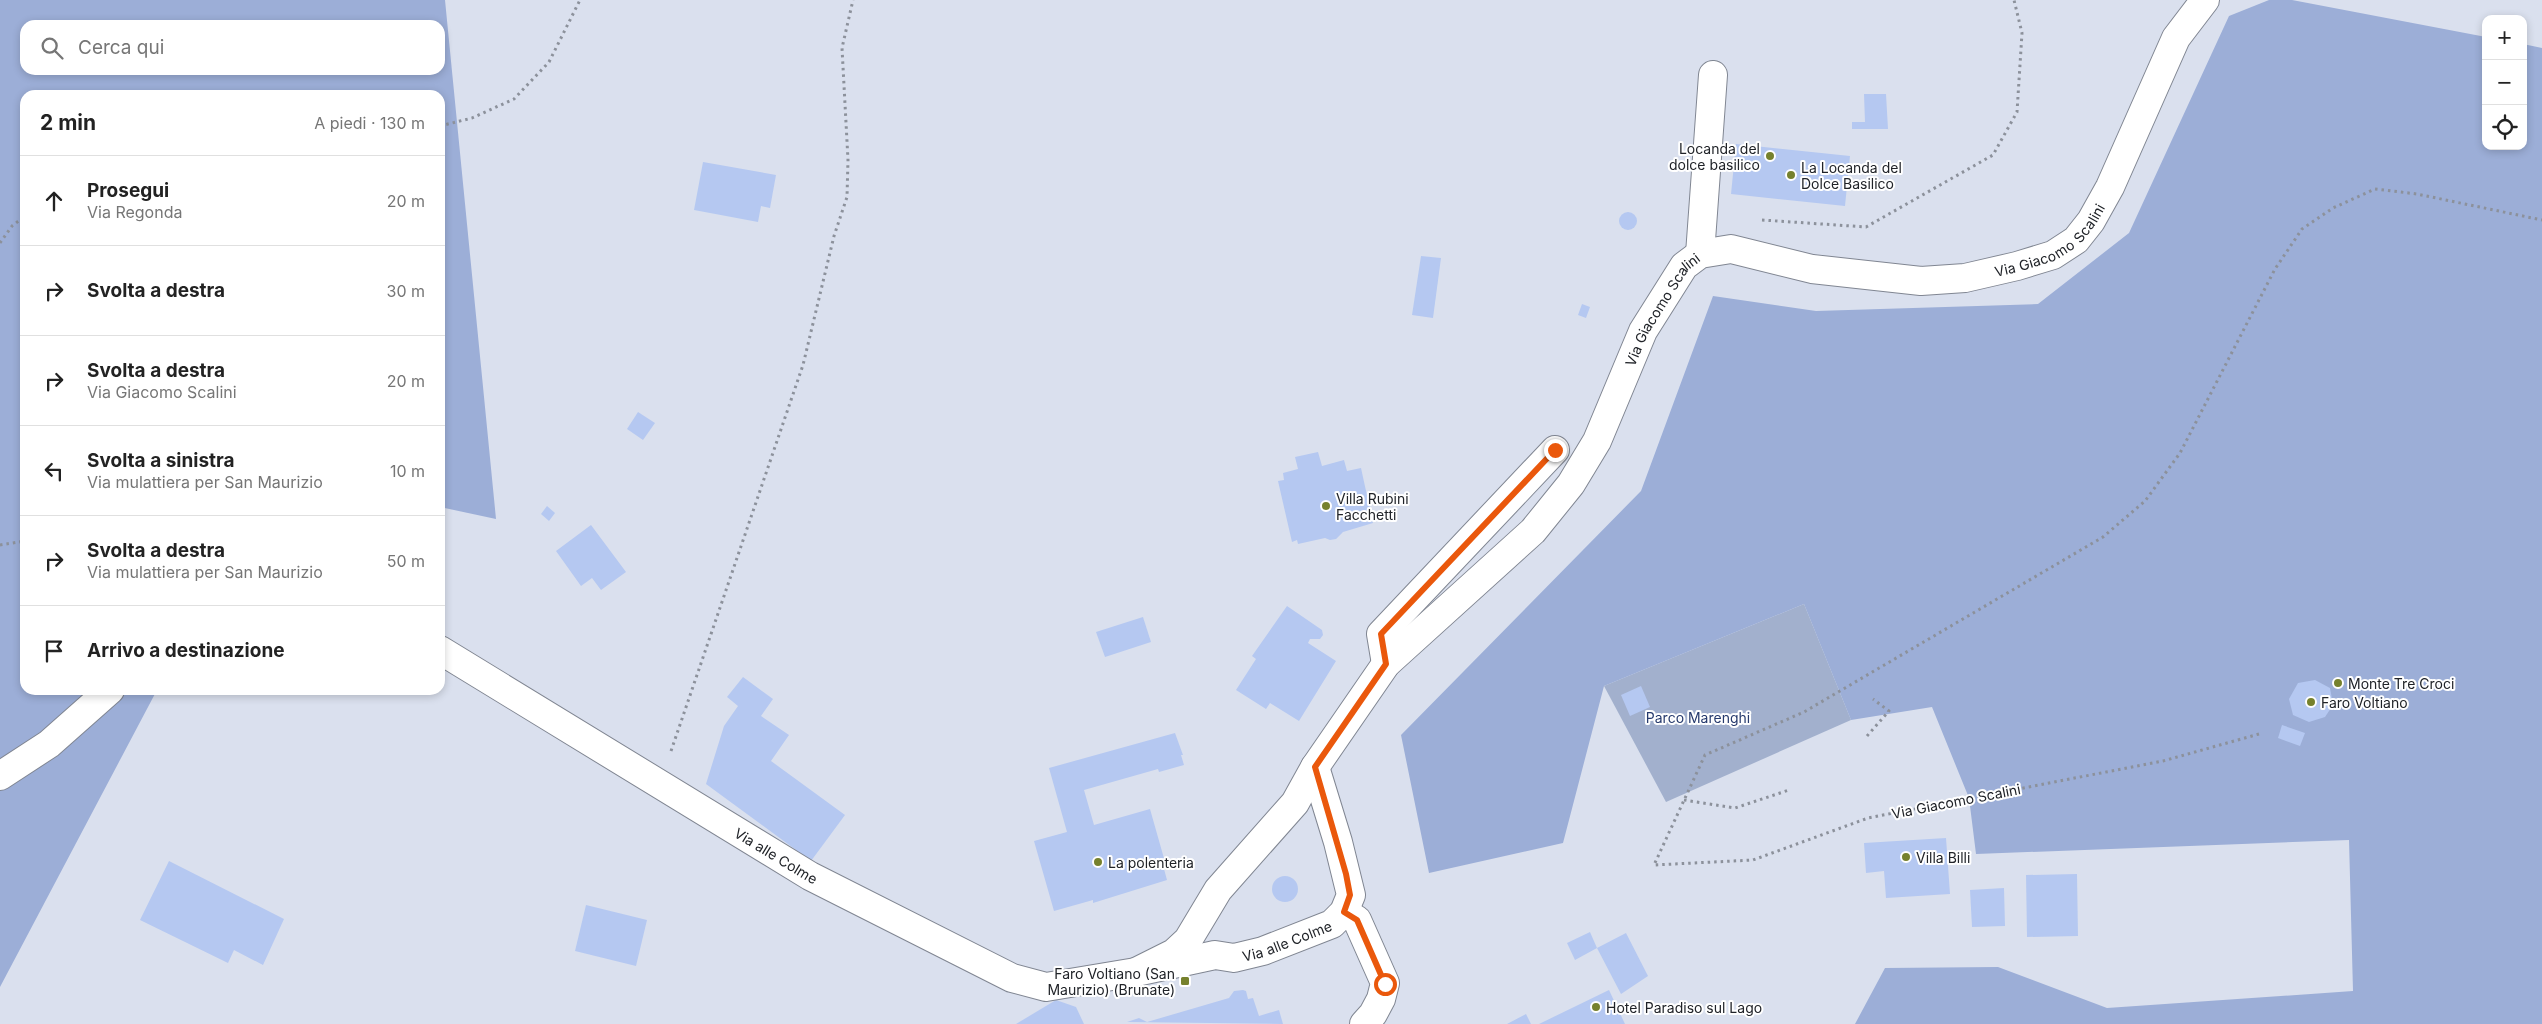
<!DOCTYPE html>
<html lang="it">
<head>
<meta charset="utf-8">
<style>
	body { margin:0; font-family:Inter,sans-serif; background:#f2f2f2; color:#222 }
	.controls { position:absolute; right:15px; top:15px; display:grid; overflow:hidden; border-radius:10px; box-shadow:0 2px 8px #0003 }
	.controls button { width:45px; height:45px; display:grid; place-items:center; padding:0; border:0; border-bottom:1px solid #e0e0e0; background:#fff; color:#222; font:25px sans-serif }
	.stop { position:absolute; width:15px; height:15px; margin:-11px; border:4px solid #ea580c; border-radius:50%; background:#fff }
	.stop.end { background:#ea580c; border-color:#fff; box-shadow:0 1px 5px #0008 }
	.list { margin:0; padding:0; list-style:none }
	h2 { display:flex; justify-content:space-between; align-items:center; height:65px; margin:0; padding:0 20px; font-size:21px }
	h2 small { font-size:16px; font-weight:400; color:#767676 }
	.list li { display:grid; grid-template-columns:32px 1fr auto; gap:15px; align-items:center; box-sizing:border-box; height:90px; padding:0 20px; border-top:1px solid #e0e0e0 }
	.list b { display:block; font-size:19px; white-space:nowrap }
	.list p { margin:0; font-size:16px; white-space:nowrap; color:#767676 }
	.list em { font-size:16px; font-style:normal; color:#767676 }
	.icon { flex:none; width:28px; height:28px; fill:none; stroke:currentColor; stroke-width:2; stroke-linecap:round; stroke-linejoin:round }
	.map { position:relative; flex:none; width:2542px; height:1024px; overflow:hidden }
	.search { position:absolute; background:#fff; box-shadow:0 2px 8px #0003; left:20px; top:20px; width:425px; height:55px; display:flex; align-items:center; gap:12px; box-sizing:border-box; padding:0 18px; border-radius:15px; color:#767676; font-size:19px }
	.panel { position:absolute; background:#fff; box-shadow:0 2px 8px #0003; left:20px; top:90px; width:425px; height:605px; border-radius:15px }
	.map>svg:first-child { display:block }
	.green { fill:#a2b0cd }
	.forest { fill:#9caed7; fill-rule:evenodd }
	.building { fill:#b5c8f1 }
	.lines { fill:none; stroke-linecap:round; stroke-linejoin:round }
	.minor-casing { stroke:#808692; stroke-width:30 }
	.path { stroke:#8c919b; stroke-width:3; stroke-dasharray:2.5 4; stroke-linecap:butt }
	.minor { stroke:#fff; stroke-width:28 }
	.route { stroke:#ea580c; stroke-width:6 }
	.poi-dot { fill:#76812d; stroke:#fff; stroke-width:2 }
	.labels { text-anchor:middle; dominant-baseline:central; stroke-width:4; stroke-linejoin:round; paint-order:stroke }
	.poi-label { font-size:14px; fill:#202328; stroke:#fff; text-anchor:start }
	.street-label { font-size:14px; fill:#202328; stroke:#fff }
	.park-label { font-size:14px; fill:#263a6d; stroke:#fff }
</style>
</head>
<body>
<div class="map">
<svg width="2542" height="1024" viewBox="0 0 2542 1024">
	<rect width="100%" height="100%" fill="#dae0ee"/>
	<!-- green -->
	<polygon class="green" points="1804,604 1851,720 1666,802 1604,686"/>
	<!-- forest -->
	<g class="forest">
		<path d="M0,0H445L496,519L440,507V95H25V690H157L0,987ZM25,25H440V70H25Z"/>
		<polygon points="2269,0 2292,0 2486,37 2486,146 2523,146 2523,44 2542,48 2542,1024 1855,1024 1885,968 1998,967 2107,1008 2353,991 2349,840 1976,854 1969,798 1932,707 1851,720 1804,604 1604,686 1563,843 1429,873 1401,735 1641,491 1713,296 1816,311 2038,304 2129,233 2229,16"/>
	</g>
	<!-- building -->
	<g class="building">
		<polygon points="1864,94 1886,94 1888,129 1852,129 1852,122 1865,122"/>
		<polygon points="1736,144 1850,156 1845,206 1731,194"/>
		<polygon points="703,162 776,175 770,208 761,206 758,222 694,210"/>
		<circle cx="1628" cy="221" r="9"/>
		<polygon points="1421,256 1441,258 1433,318 1412,315"/>
		<polygon points="1582,304 1590,307 1586,318 1578,315"/>
		<polygon points="638,412 655,423 643,440 627,429"/>
		<polygon points="1318,452 1322,466 1344,460 1347,471 1361,468 1373,523 1343,532 1336,539 1330,540 1325,538 1298,544 1297,540 1292,542 1278,481 1284,480 1283,473 1298,469 1295,457"/>
		<polygon points="547,506 555,513 549,521 541,514"/>
		<polygon points="591,525 626,572 601,590 592,578 581,586 556,551"/>
		<polygon points="1287,606 1322,630 1323,635 1320,639 1310,639 1308,643 1336,661 1299,721 1270,703 1266,709 1236,690 1256,659 1252,656"/>
		<polygon points="1143,617 1151,642 1105,657 1096,632"/>
		<polygon points="743,677 773,699 761,716 789,735 771,761 845,815 811,861 706,784 724,726 738,706 727,697"/>
		<polygon points="2315,680 2330,688 2333,705 2325,717 2309,722 2293,715 2289,699 2298,683"/>
		<polygon points="1641,686 1650,707 1630,716 1621,695"/>
		<polygon points="2282,725 2305,733 2300,746 2278,738"/>
		<polygon points="1175,733 1183,755 1181,755 1184,765 1159,772 1158,769 1084,790 1094,825 1150,809 1167,869 1164,869 1167,880 1093,903 1093,900 1054,911 1034,841 1067,832 1049,768"/>
		<polygon points="1946,838 1950,894 1886,898 1884,871 1866,873 1864,843"/>
		<polygon points="169,861 284,919 263,965 234,950 228,963 140,920"/>
		<polygon points="2077,874 2078,936 2027,937 2026,875"/>
		<circle cx="1285" cy="889" r="13"/>
		<polygon points="2004,888 2005,926 1972,927 1970,890"/>
		<polygon points="586,905 647,920 636,966 575,951"/>
		<polygon points="1590,932 1597,948 1575,960 1567,943"/>
		<polygon points="1626,933 1648,976 1621,994 1597,948"/>
		<polygon points="1243,990 1246,991 1248,999 1253,998 1259,1016 1279,1010 1283,1024 1127,1022 1139,1018 1147,1022 1229,998 1234,991"/>
		<polygon points="1609,990 1625,1024 1539,1024"/>
		<polygon points="1056,1000 1076,1007 1084,1024 1016,1024"/>
		<polygon points="1526,1014 1531,1024 1507,1024"/>
	</g>
	<g class="lines">
		<defs>
			<g id="minor">
				<polyline points="1700,254 1713,75"/>
				<path id="s1" d="M440,650L810,876L1012,978L1046,987L1136,972L1215,955L1234,958L1263,951L1332,924L1344,912L1351,895L1338,842L1315,767"/>
				<polyline points="1386,664 1381,634 1555,450"/>
				<polyline points="0,776 49,744 110,690"/>
				<polyline points="1344,912 1357,920 1385,983 1381,999 1373,1014 1364,1024"/>
				<path id="s2" d="M1136,972L1174,953L1188,940L1218,890L1295,803L1315,767L1386,664L1533,531L1571,484L1597,441L1643,331L1684,266L1700,254L1731,249L1812,269L1921,281L1965,278L2017,266L2053,255L2076,240L2091,221L2110,187L2176,38L2205,0"/>
			</g>
		</defs>
		<!-- minor casing -->
		<use href="#minor" class="minor-casing"/>
		<!-- path -->
		<g class="path">
			<polyline points="440,126 472,118 514,99 549,62 580,0"/>
			<polyline points="1762,220 1866,227 1993,155 2017,112 2022,33 2014,0"/>
			<polyline points="0,243 12,226 25,216"/>
			<polyline points="0,545 25,541"/>
			<polyline points="2259,734 2163,761 1868,818 1753,860 1654,865 1705,755 1804,712 2103,537 2145,501 2180,453 2275,269 2302,229 2333,208 2375,189 2417,194 2542,220"/>
			<polyline points="1867,736 1889,711 1873,699"/>
			<polyline points="671,751 803,365 834,236 847,197 848,160 842,48 853,0"/>
			<polyline points="1684,800 1735,808 1789,790"/>
		</g>
		<!-- minor -->
		<use href="#minor" class="minor"/>
	</g>
	<g class="lines">
		<!-- route -->
		<polyline class="route" points="1385,984 1357,920 1344,912 1350,895 1346,874 1315,767 1386,664 1381,634 1555,450"/>
	</g>
	<!-- markers -->
	<g class="poi-dot">
		<circle cx="1770" cy="156" r="5"/>
		<circle cx="1791" cy="175" r="5"/>
		<circle cx="1326" cy="506" r="5"/>
		<circle cx="2338" cy="683" r="5"/>
		<circle cx="2311" cy="702" r="5"/>
		<circle cx="1906" cy="857" r="5"/>
		<circle cx="1098" cy="862" r="5"/>
		<rect x="1180" y="976" width="10" height="10" rx="2.5"/>
		<circle cx="1596" cy="1007" r="5"/>
	</g>
	<g class="labels">
		<!-- poi labels -->
		<g class="poi-label">
			<text x="1760" y="148" text-anchor="end">Locanda del<tspan x="1760" dy="16">dolce basilico</tspan></text>
			<text x="1801" y="167">La Locanda del<tspan x="1801" dy="16">Dolce Basilico</tspan></text>
			<text x="1336" y="498">Villa Rubini<tspan x="1336" dy="16">Facchetti</tspan></text>
			<text x="2348" y="683">Monte Tre Croci</text>
			<text x="2321" y="702">Faro Voltiano</text>
			<text x="1916" y="857">Villa Billi</text>
			<text x="1108" y="862">La polenteria</text>
			<text x="1175" y="973" text-anchor="end">Faro Voltiano (San<tspan x="1175" dy="16">Maurizio) (Brunate)</tspan></text>
			<text x="1606" y="1007">Hotel Paradiso sul Lago</text>
		</g>
		<!-- street labels -->
		<g class="street-label">
			<text stroke="none"><textPath href="#s2" startOffset="1292">Via Giacomo Scalini</textPath></text>
			<text stroke="none"><textPath href="#s2" startOffset="859">Via Giacomo Scalini</textPath></text>
			<text transform="translate(1956 801) rotate(-11)">Via Giacomo Scalini</text>
			<text stroke="none"><textPath href="#s1" startOffset="394">Via alle Colme</textPath></text>
			<text stroke="none"><textPath href="#s1" startOffset="942">Via alle Colme</textPath></text>
		</g>
		<!-- park labels -->
		<g class="park-label">
			<text x="1698" y="717">Parco Marenghi</text>
		</g>
	</g>
</svg>
<div class="controls">
<button>+</button>
<button>−</button>
<button><svg class="icon" aria-label="locate" viewBox="0 0 24 24"><circle cx="12" cy="12" r="6"/><path d="M12 2v4M12 18v4M2 12h4M18 12h4"/></svg></button>
</div>
<div class="stop" style="left:1385px;top:984px"></div>
<div class="stop end" style="left:1555px;top:450px"></div>
<div class="search"><svg class="icon" aria-label="search" viewBox="0 0 24 24"><circle cx="10" cy="10" r="6"/><path d="M15 15l6 6"/></svg>Cerca qui</div>
<section class="panel">
<h2>2 min<small>A piedi · 130 m</small></h2>
<ul class="list">
<li><svg class="icon" aria-label="ahead" viewBox="0 0 24 24"><path d="M12 20V5M6 11l6-6 6 6"/></svg><div><b>Prosegui</b><p>Via Regonda</p></div><em>20 m</em></li>
<li><svg class="icon" aria-label="right" viewBox="0 0 24 24"><path d="M7 20v-9h11M14 6l5 5-5 5"/></svg><div><b>Svolta a destra</b></div><em>30 m</em></li>
<li><svg class="icon" aria-label="right" viewBox="0 0 24 24"><path d="M7 20v-9h11M14 6l5 5-5 5"/></svg><div><b>Svolta a destra</b><p>Via Giacomo Scalini</p></div><em>20 m</em></li>
<li><svg class="icon" aria-label="left" viewBox="0 0 24 24"><path d="M17 20v-9H6M10 6l-5 5 5 5"/></svg><div><b>Svolta a sinistra</b><p>Via mulattiera per San Maurizio</p></div><em>10 m</em></li>
<li><svg class="icon" aria-label="right" viewBox="0 0 24 24"><path d="M7 20v-9h11M14 6l5 5-5 5"/></svg><div><b>Svolta a destra</b><p>Via mulattiera per San Maurizio</p></div><em>50 m</em></li>
<li><svg class="icon" aria-label="arrive" viewBox="0 0 24 24"><path d="M6 21V4h12l-3 4 3 4H6"/></svg><div><b>Arrivo a destinazione</b></div></li>
</ul>
</section>
</div>
</body>
</html>
